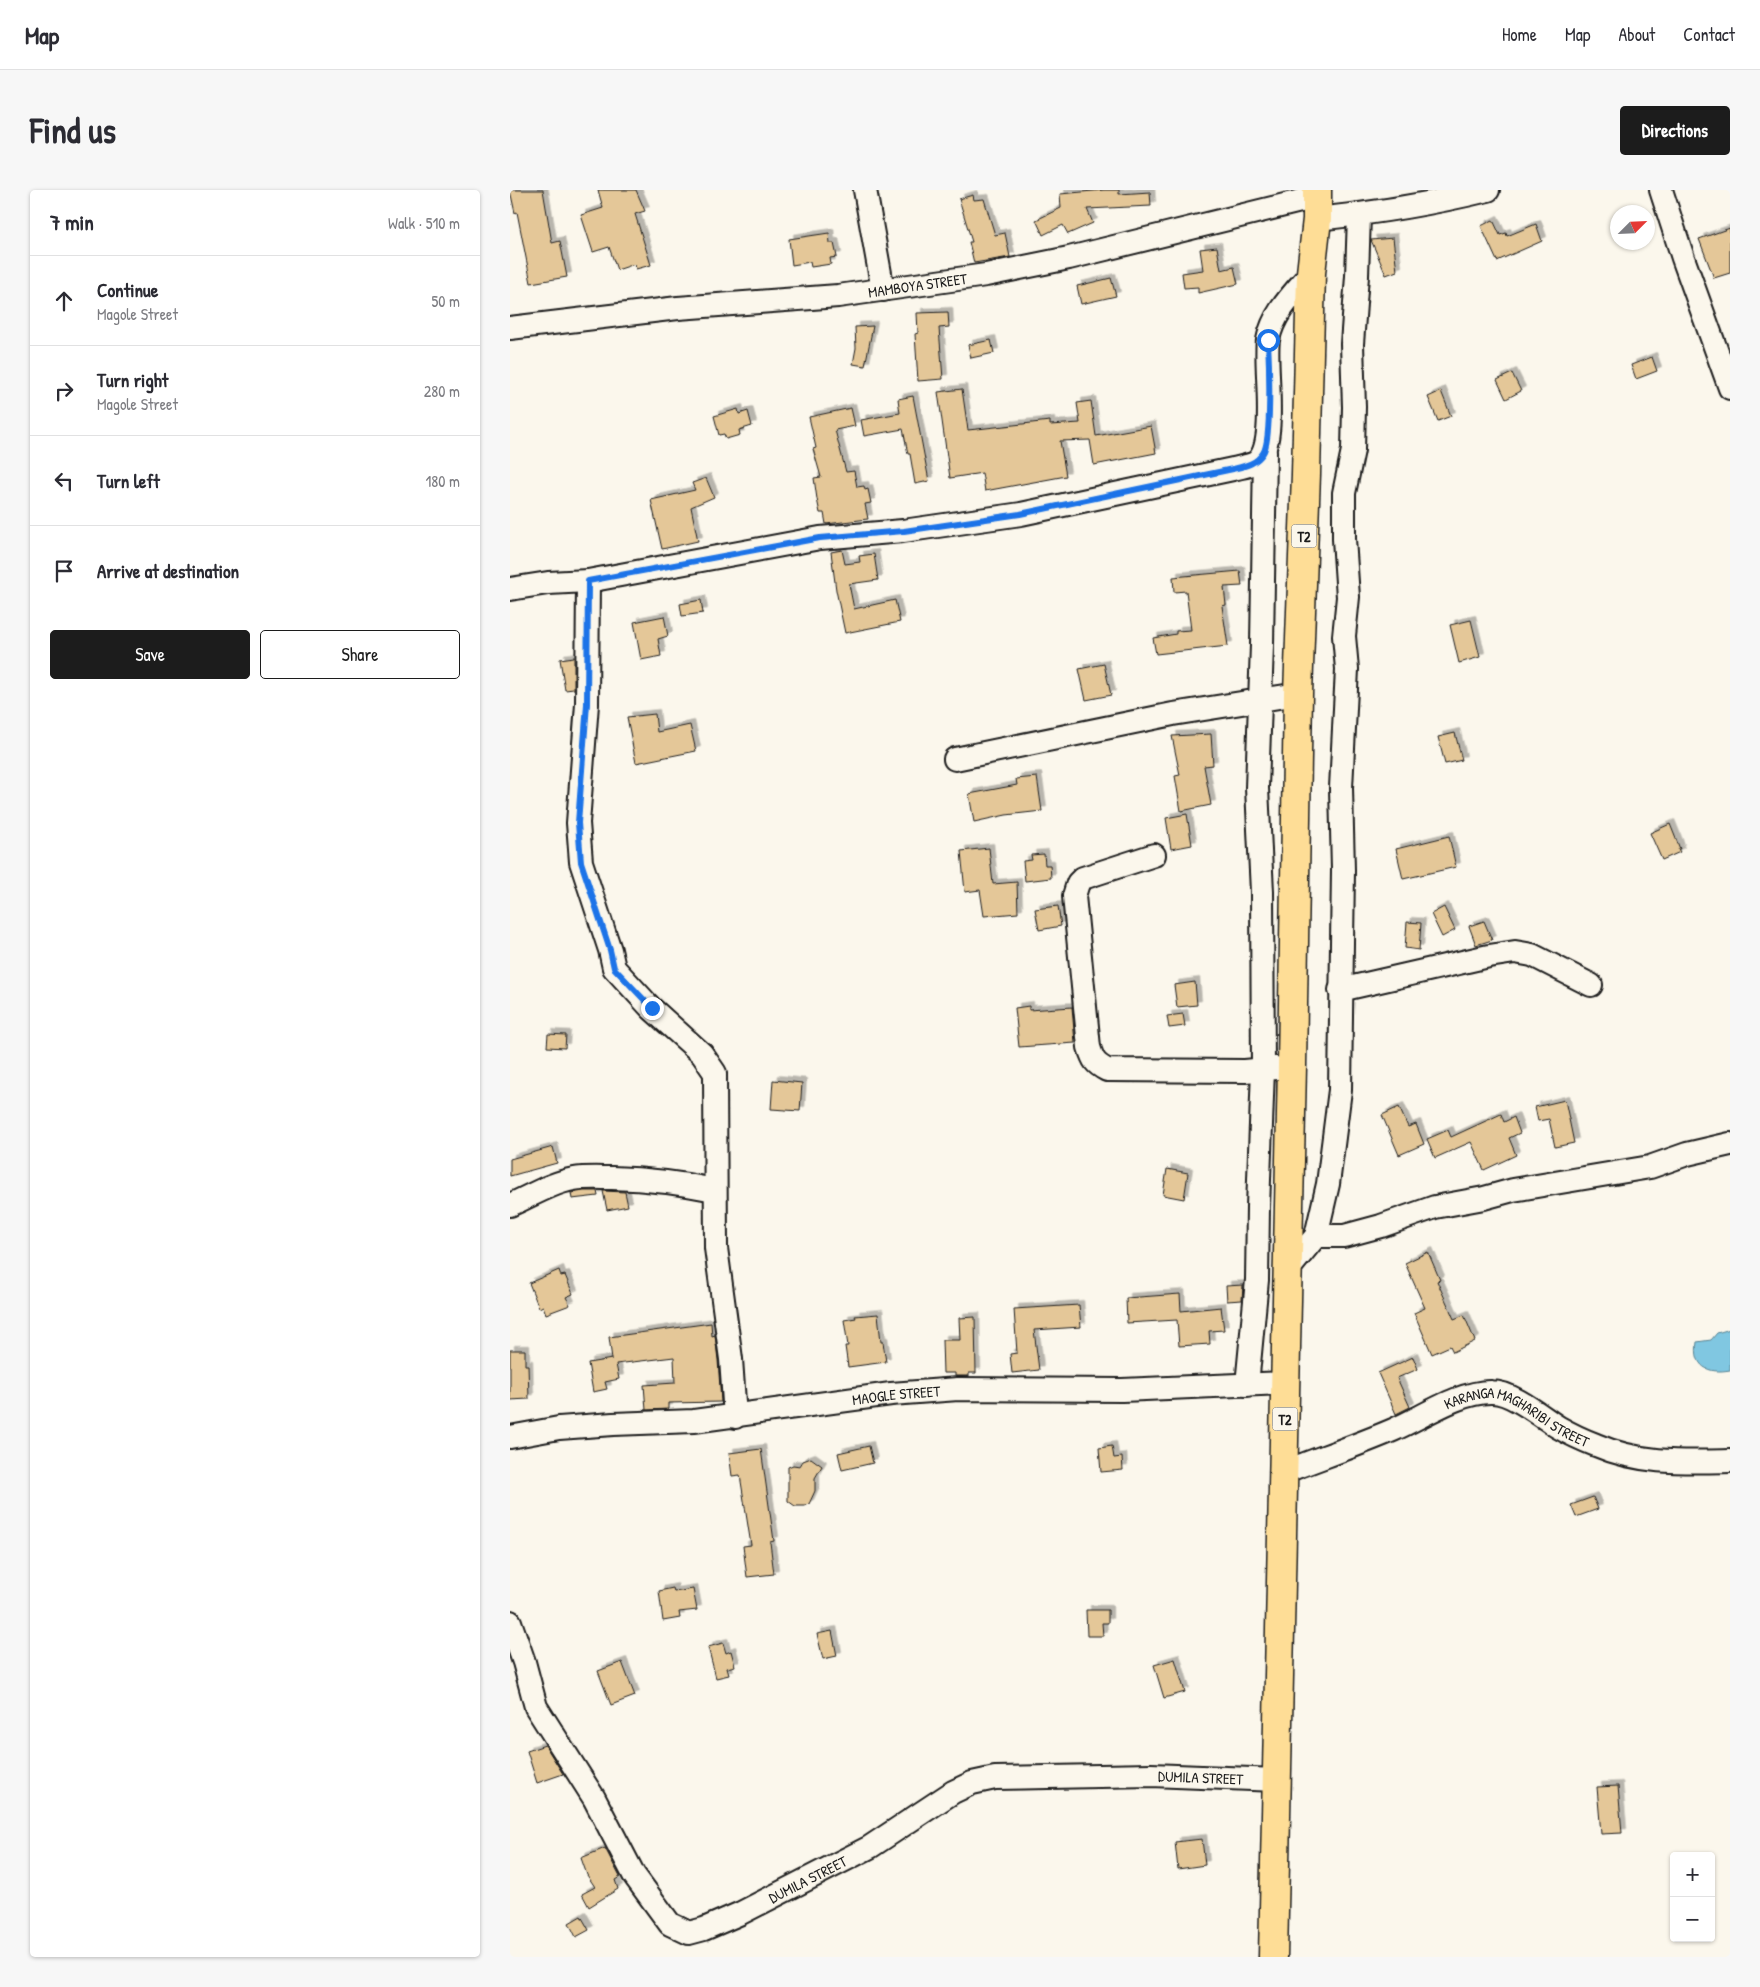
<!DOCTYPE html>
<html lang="en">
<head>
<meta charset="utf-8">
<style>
	body { margin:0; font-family:"Patrick Hand",sans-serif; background:#f7f7f7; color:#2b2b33 }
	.controls { position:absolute; right:15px; bottom:15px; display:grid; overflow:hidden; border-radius:5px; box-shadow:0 1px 4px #0004 }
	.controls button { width:45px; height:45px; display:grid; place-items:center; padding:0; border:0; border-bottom:1px solid #e1e1e2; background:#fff; color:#2b2b33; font:25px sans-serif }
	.compass { position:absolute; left:1100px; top:15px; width:45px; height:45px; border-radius:50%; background:#fff; box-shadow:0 1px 4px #0004; rotate:66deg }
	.stop { position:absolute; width:15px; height:15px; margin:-11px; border:4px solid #1a73e8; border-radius:50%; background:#fff }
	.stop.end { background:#1a73e8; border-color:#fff; box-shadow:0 1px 5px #0008 }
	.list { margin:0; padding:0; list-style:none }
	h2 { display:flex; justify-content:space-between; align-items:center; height:65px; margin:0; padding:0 20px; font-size:21px }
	h2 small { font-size:16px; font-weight:400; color:#7c7c81 }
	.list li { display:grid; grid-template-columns:32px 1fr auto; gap:15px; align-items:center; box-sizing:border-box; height:90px; padding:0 20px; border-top:1px solid #e1e1e2 }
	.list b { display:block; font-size:19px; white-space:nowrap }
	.list p { margin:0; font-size:16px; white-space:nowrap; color:#7c7c81 }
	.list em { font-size:16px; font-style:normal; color:#7c7c81 }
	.actions { display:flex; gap:10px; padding:15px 20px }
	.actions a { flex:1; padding:11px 0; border:1px solid #1c1c1c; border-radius:5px; text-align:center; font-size:18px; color:#1c1c1c }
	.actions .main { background:#1c1c1c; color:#fff }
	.icon { flex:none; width:28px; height:28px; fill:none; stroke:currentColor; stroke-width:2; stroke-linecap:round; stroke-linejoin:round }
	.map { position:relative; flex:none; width:1220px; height:1767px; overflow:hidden; border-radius:5px }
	header { display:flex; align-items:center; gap:30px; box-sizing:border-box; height:70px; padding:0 25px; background:#fff; border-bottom:1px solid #e1e1e2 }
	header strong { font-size:24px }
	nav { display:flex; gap:28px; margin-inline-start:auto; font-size:18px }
	.intro { display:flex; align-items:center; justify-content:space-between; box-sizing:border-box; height:120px; padding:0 30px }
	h1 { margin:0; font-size:35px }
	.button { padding:12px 22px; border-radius:5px; background:#1c1c1c; color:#fff; font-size:18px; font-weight:700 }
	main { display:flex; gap:30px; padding:0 30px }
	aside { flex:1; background:#fff; border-radius:5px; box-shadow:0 1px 4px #0004 }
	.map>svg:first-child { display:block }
	.water { fill:#80c7e1; stroke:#588392 }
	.building { fill:#e4c798; stroke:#1c1c1c; filter:url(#shadow) }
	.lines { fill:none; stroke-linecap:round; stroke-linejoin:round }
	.minor-casing { stroke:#1c1c1c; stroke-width:26 }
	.highway-casing { stroke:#1c1c1c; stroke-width:31 }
	.minor { stroke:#fbf7ec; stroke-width:22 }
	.highway { stroke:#fedd96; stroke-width:28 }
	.route { stroke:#1a73e8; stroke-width:6 }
	.labels { text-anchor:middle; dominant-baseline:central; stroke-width:4.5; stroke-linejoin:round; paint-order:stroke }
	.shield { fill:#fbf7ec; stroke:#5f5e5a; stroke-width:1 }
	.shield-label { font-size:14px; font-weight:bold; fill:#1c1c1c }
	.street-label { font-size:15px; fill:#1c1c1c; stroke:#fbf7ec }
</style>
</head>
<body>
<header>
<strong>Map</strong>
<nav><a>Home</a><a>Map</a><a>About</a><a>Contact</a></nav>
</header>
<div class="intro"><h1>Find us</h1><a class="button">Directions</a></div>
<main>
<aside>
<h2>7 min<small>Walk · 510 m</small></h2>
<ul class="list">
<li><svg class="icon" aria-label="ahead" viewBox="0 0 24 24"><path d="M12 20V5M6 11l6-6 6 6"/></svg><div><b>Continue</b><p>Magole Street</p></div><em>50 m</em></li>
<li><svg class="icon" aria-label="right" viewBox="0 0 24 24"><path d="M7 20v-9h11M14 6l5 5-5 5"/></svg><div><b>Turn right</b><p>Magole Street</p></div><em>280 m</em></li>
<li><svg class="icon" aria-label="left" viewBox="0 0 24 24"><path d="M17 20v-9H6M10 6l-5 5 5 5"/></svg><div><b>Turn left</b></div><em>180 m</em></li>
<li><svg class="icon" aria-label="arrive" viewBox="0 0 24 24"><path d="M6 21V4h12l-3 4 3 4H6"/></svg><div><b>Arrive at destination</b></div></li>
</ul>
<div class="actions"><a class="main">Save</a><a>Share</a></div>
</aside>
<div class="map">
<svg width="1220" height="1767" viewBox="0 0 1220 1767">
	<defs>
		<filter id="shadow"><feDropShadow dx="4.5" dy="-4.5" stdDeviation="0" flood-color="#0004"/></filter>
	</defs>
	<rect width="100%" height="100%" fill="#fbf7ec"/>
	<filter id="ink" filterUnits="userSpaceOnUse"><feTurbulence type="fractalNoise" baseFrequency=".02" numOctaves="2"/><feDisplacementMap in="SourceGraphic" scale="10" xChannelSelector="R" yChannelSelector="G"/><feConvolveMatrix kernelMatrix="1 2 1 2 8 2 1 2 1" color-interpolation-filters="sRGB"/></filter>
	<g filter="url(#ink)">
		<!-- water -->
		<path class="water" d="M1220,1139V1180C1198,1184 1183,1177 1187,1152L1201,1150L1207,1143Z"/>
		<!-- building -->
		<g class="building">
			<polygon points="0,0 33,0 42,53 50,51 57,87 21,93 7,22 5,23"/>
			<polygon points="88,0 126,0 135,21 125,24 141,75 126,79 125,74 107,80 99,57 83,62 71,25 93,18"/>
			<polygon points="594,0 609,0 609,4 640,2 641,16 577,19 583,33 558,44 553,35 533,45 526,30 551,18 550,4"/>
			<polygon points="463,5 464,10 474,9 485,45 495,43 500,67 464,73 459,52 462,52 449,9"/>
			<polygon points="983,30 990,45 996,43 997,46 1026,34 1032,51 987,71 971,36"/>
			<polygon points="1220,38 1220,83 1204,88 1189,49"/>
			<polygon points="319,43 320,53 324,53 327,67 320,68 321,74 301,77 300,72 282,75 279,49"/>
			<polygon points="883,48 887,81 876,85 861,50"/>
			<polygon points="707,57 711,80 724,77 728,94 688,103 688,97 674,98 672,83 693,80 690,59"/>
			<polygon points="601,88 606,106 571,114 567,96"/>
			<polygon points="438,122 439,137 429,138 433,189 408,191 405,144 408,143 407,123"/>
			<polygon points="363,136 355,176 343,174 346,158 345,137"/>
			<polygon points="481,150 484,163 461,168 458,155"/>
			<polygon points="1142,167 1147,181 1126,189 1121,175"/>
			<polygon points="1002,183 1011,201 996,209 987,190"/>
			<polygon points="452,199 458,240 540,231 540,235 570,233 567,213 581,211 586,246 641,236 646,263 584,275 580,250 550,251 556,286 475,301 472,283 440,288 428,202"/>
			<polygon points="931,201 941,226 928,231 918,207"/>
			<polygon points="403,206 419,291 405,294 400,264 398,264 393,239 354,246 351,230 390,223 388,209"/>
			<polygon points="341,218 345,236 325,240 336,282 344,281 347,297 354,296 355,300 358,299 361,313 355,314 358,329 316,334 314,323 310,323 307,309 304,288 311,287 303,259 306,258 299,227"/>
			<polygon points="228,219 229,224 238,221 242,236 229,240 230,245 216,249 214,244 209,245 204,226"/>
			<polygon points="196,288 204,307 181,317 188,351 152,359 141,310 185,300 182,293"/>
			<polygon points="332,360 335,374 350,372 349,366 364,364 368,390 339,394 344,419 385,410 390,432 335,443 326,400 321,362"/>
			<polygon points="730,381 732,396 714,397 716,415 712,416 718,456 646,464 643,448 666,444 666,441 681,440 676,401 664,402 663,387"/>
			<polygon points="191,410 193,423 172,426 170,414"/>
			<polygon points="154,426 158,446 148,449 151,466 131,470 124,432"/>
			<polygon points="961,430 970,467 949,473 940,435"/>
			<polygon points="64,467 64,499 55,500 50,469"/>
			<polygon points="594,474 601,505 576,510 569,479"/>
			<polygon points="145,524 147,542 180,535 186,561 126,573 117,527"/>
			<polygon points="945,543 952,570 935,574 928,547"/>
			<polygon points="701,544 703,575 694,576 701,615 671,621 665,586 670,585 662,546"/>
			<polygon points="527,587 532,621 496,625 464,632 459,604 507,595 506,589"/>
			<polygon points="677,624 682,655 661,659 656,628"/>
			<polygon points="1160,634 1170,659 1168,659 1170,662 1152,670 1140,643"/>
			<polygon points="939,646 946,677 893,689 886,659"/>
			<polygon points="479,658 483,694 507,692 508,723 474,726 470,700 455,702 451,661"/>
			<polygon points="534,664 535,675 540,675 541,688 515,691 513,671 522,670 521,665"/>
			<polygon points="548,716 551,736 529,740 525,719"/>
			<polygon points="934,717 945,740 932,747 921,724"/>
			<polygon points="974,731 982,750 966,755 959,736"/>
			<polygon points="897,732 911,733 909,760 895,758"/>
			<polygon points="685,792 687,815 667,817 664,795"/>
			<polygon points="519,816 519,820 562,817 565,853 509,857 505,818"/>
			<polygon points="673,824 675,836 659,838 657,826"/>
			<polygon points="38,844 56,845 55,858 37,857"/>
			<polygon points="263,890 292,893 290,921 261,919"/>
			<polygon points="1055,910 1064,953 1045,957 1039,929 1028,931 1025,917"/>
			<polygon points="889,917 898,937 906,934 914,954 889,965 872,925"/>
			<polygon points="991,924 994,932 1004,927 1010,943 999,948 1006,965 974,980 961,952 925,968 917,949 938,940 941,947"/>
			<polygon points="43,957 47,973 0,986 0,969"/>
			<polygon points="657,979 678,983 674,1009 653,1005"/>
			<polygon points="74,1001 87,1001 88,1006 62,1009 61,1003"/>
			<polygon points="93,1001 115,1002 118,1016 97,1020"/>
			<polygon points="918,1062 930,1090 927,1091 944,1129 954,1125 965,1151 943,1162 940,1156 922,1164 904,1123 915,1118 895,1073"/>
			<polygon points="49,1080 51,1086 55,1085 63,1104 56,1107 60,1115 36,1124 33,1116 29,1118 19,1093"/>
			<polygon points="733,1095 732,1110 717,1111 716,1096"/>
			<polygon points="670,1104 671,1121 711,1117 714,1140 699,1141 700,1154 669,1156 667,1130 617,1133 616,1108"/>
			<polygon points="569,1115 571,1137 524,1140 529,1180 502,1183 500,1164 507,1163 504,1119"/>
			<polygon points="368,1124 371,1152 373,1152 376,1172 338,1177 335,1156 338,1156 334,1130 346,1128 345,1126"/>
			<polygon points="465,1127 466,1183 459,1183 459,1186 445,1186 445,1183 433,1183 432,1150 450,1150 449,1128"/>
			<polygon points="201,1133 202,1146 205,1145 208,1170 211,1212 158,1213 158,1219 136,1220 134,1195 165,1193 164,1167 106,1174 109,1189 95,1192 97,1199 83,1202 78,1173 102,1169 99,1147"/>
			<polygon points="0,1160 15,1160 15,1175 18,1175 19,1209 0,1210"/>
			<polygon points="903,1167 908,1179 887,1188 900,1217 886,1224 868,1183"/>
			<polygon points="359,1256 363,1273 332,1280 328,1263"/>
			<polygon points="602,1256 604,1268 612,1267 613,1280 591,1282 589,1258"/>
			<polygon points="251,1259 264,1351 260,1352 264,1384 237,1387 233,1356 241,1355 230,1285 222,1286 219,1263"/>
			<polygon points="301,1268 312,1276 305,1288 305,1301 299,1314 295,1316 285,1316 278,1311 278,1277 283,1275 290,1276 293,1271"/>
			<polygon points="1083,1307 1088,1319 1066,1327 1061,1315"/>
			<polygon points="163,1398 164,1402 183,1399 187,1420 169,1422 170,1428 153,1431 149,1401"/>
			<polygon points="576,1420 598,1420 598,1433 592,1433 593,1446 577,1446"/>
			<polygon points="322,1441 327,1466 313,1469 307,1444"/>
			<polygon points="213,1453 216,1463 221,1461 225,1476 217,1478 219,1485 206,1488 198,1457"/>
			<polygon points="665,1469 675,1502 654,1508 644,1475"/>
			<polygon points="112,1472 125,1506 101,1515 88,1481"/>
			<polygon points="35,1555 53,1584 27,1593 17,1561"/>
			<polygon points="1108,1596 1112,1643 1091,1644 1087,1597"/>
			<polygon points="692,1649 695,1675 668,1679 665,1652"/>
			<polygon points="95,1658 110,1687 105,1690 108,1699 79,1717 72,1704 85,1697 77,1685 71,1668"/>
			<polygon points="71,1726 79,1740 66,1747 59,1733"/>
		</g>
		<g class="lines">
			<defs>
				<g id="minor">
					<polyline points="355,0 373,100"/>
					<polyline points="1151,0 1173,68 1220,198"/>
					<path d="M807,29C865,23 921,14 978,0"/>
					<path id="s1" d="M0,138L168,118L328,106L476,85L559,68L807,7"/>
					<polyline points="78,391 77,514 68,633 71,672 100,760 104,778 141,818 192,864 205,883 206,1058 221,1169 225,1227"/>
					<path d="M0,399L38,393L78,391L310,348L393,341L511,324L723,279C730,277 739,276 745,273C769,258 754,176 758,150C763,123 784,103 801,83"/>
					<polyline points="445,569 663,524 788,504"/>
					<path d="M644,665L573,688L568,693L564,706L579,857C583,870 585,874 597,880L735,881L766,878"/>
					<polyline points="830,800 979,766 1005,762 1022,765 1081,795"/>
					<path d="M0,1015C21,1006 41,993 64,989C76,987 90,988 102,988C137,989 171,993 205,1000"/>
					<polyline points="806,1046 834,1046 871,1036 925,1017 974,1008 1003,1000 1140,977 1177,964 1220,954"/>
					<polyline points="778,1080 806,1046 818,994 830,900 833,680 831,598 837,479 834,446 838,407 834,349 834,303 843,260 844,217 842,154 847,86 849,25"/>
					<polyline points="737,1195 747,1090 748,1017 753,879 752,702 747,598 752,455 755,262"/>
					<path id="s2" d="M0,1247L49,1238L103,1234L184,1231L381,1204L448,1199L612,1200L776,1193"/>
					<path id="s3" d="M774,1282C810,1268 848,1255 883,1240C913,1227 950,1201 982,1202C1002,1202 1031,1226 1048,1237C1060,1244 1073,1250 1086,1255C1130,1274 1173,1272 1220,1271"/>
					<path id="s4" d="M0,1432L14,1472L26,1517L84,1608L124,1685L160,1734L179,1743L194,1739L231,1723L360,1657L443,1602L462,1593L485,1588L641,1585L767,1590"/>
				</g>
				<polyline id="highway" points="763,1767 782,876 788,504 796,284 801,83 807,29 807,0"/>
			</defs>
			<!-- minor casing -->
			<use href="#minor" class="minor-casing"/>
			<!-- highway casing -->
			<use href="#highway" class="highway-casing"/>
			<!-- minor -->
			<use href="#minor" class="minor"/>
			<!-- highway -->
			<use href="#highway" class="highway"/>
		</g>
	</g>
	<g class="lines" filter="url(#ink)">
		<!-- route -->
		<path class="route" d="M142,818L104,778L100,760L71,672L68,633L77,514L78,391L310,348L394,341L510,324L723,279C735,276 746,274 753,263C762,251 759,170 758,150"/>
	</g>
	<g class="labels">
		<!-- shield labels -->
		<g class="shield">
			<rect x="781.5" y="334.5" width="25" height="23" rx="4"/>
			<rect x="762.5" y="1217.5" width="25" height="23" rx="4"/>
		</g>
		<g class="shield-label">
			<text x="794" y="346">T2</text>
			<text x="775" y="1229">T2</text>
		</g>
		<!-- street labels -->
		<g class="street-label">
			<text stroke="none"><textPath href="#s1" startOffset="410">MAMBOYA STREET</textPath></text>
			<text stroke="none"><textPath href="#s2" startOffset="389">MAOGLE STREET</textPath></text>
			<text stroke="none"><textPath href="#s3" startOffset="254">KARANGA MAGHARIBI STREET</textPath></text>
			<text stroke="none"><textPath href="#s4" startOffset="916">DUMILA STREET</textPath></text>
			<text stroke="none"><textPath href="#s4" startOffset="496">DUMILA STREET</textPath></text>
		</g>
	</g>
</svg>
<div class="controls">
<button>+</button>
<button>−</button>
</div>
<svg class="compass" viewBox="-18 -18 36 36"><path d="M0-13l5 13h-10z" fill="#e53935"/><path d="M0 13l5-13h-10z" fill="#7c7c81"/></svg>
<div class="stop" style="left:758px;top:150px"></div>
<div class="stop end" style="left:142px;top:818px"></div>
</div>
</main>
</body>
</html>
